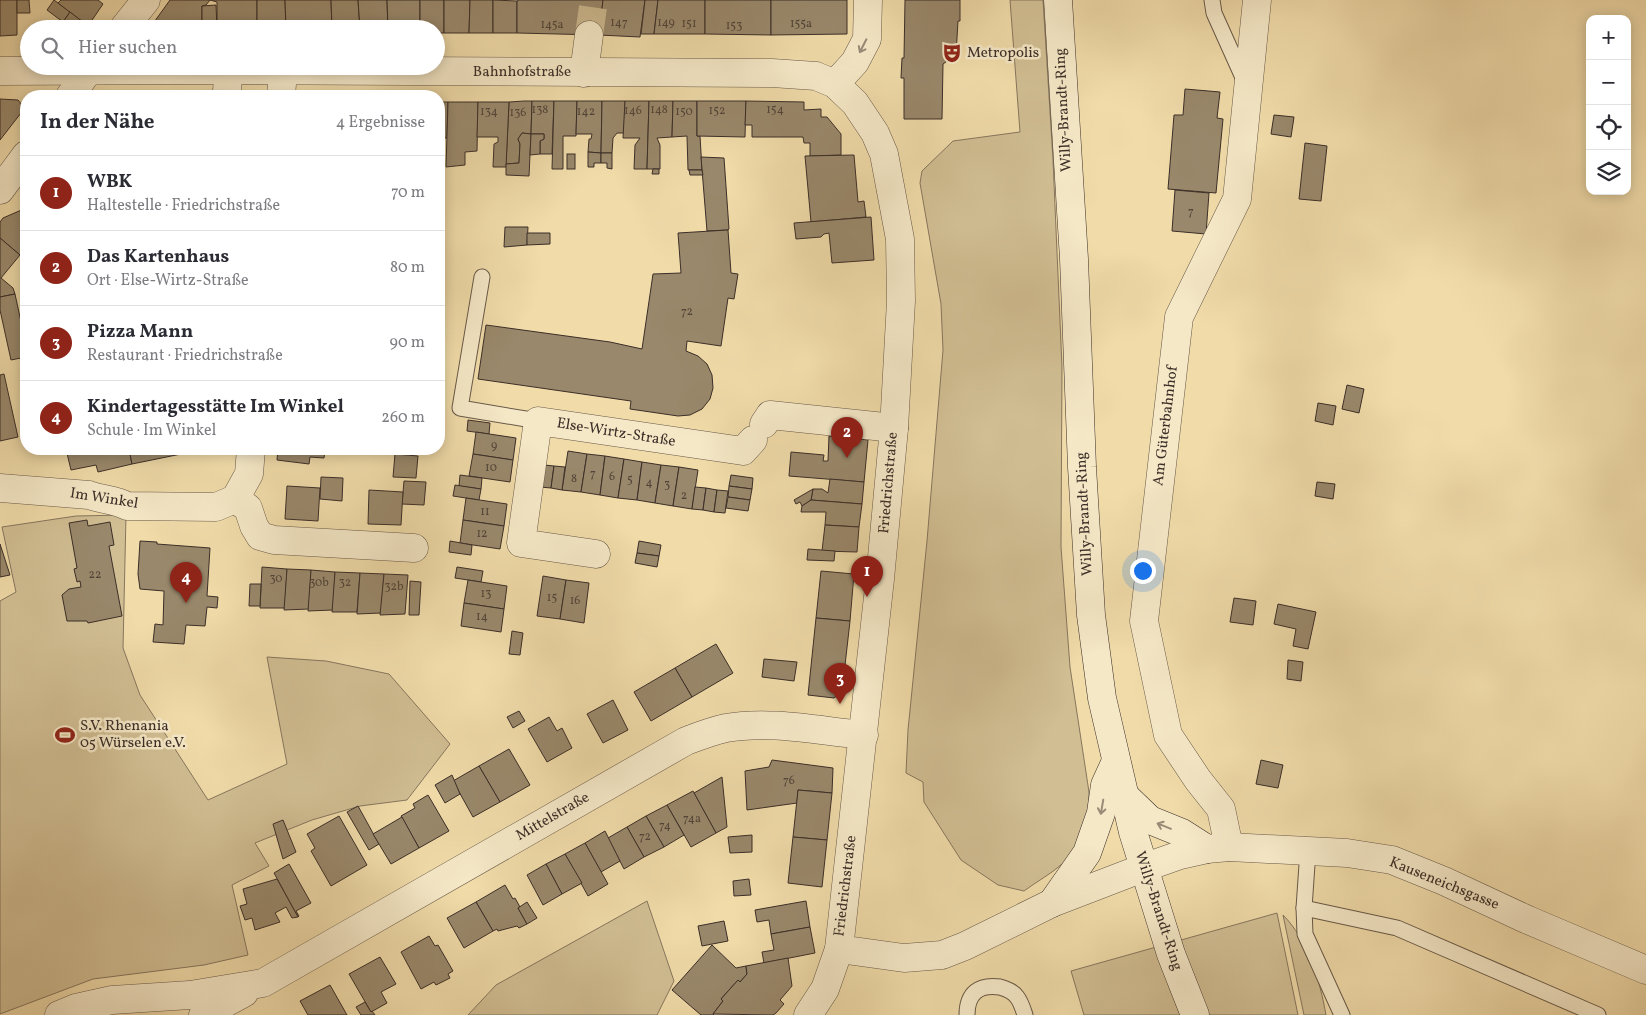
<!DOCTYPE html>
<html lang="de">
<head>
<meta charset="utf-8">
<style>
	body { margin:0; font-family:Vollkorn,serif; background:#f2f2f3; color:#2b2b33 }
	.controls { position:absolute; right:15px; top:15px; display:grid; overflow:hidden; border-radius:10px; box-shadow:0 2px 12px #0003 }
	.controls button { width:45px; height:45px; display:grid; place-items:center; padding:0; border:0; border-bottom:1px solid #e1e1e2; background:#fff; color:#2b2b33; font:25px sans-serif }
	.you { position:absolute; left:1142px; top:570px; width:18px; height:18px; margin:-12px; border:4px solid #fff; border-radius:50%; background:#1a73e8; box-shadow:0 0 0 8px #1a73e833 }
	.badge { display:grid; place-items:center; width:32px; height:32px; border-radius:50%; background:#8f2418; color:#fff; font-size:16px; font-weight:700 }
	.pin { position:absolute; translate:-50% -41px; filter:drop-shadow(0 1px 2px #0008) }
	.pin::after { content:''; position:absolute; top:26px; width:18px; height:15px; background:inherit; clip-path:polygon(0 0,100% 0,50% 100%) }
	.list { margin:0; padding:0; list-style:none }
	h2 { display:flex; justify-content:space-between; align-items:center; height:65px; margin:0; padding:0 20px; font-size:21px }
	h2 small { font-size:16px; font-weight:400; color:#7c7c81 }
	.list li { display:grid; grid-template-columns:32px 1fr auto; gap:15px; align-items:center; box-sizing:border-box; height:75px; padding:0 20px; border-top:1px solid #e1e1e2 }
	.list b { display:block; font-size:19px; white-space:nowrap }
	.list p { margin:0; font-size:16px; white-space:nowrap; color:#7c7c81 }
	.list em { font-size:16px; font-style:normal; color:#7c7c81 }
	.icon { flex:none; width:28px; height:28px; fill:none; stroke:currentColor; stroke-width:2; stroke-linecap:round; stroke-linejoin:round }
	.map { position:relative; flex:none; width:1646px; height:1015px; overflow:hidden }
	.search { position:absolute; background:#fff; box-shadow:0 2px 12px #0003; left:20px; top:20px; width:425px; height:55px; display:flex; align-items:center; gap:12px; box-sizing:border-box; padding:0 18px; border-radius:28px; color:#7c7c81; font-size:19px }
	.panel { position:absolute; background:#fff; box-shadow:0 2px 12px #0003; left:20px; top:90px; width:425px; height:365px; border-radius:20px }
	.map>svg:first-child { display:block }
	.green { fill:#d1be93; stroke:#86765e }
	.building { fill:#99886b; stroke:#3b2e28 }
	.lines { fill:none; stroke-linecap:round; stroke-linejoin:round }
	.minor-tunnel { stroke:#ccb88f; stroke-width:28; stroke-dasharray:28 14; stroke-linecap:butt }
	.service-casing { stroke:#685948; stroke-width:17 }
	.minor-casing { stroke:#685948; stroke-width:29 }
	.tertiary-casing { stroke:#685948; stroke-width:29 }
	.secondary-casing { stroke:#3b2e28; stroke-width:29 }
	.service { stroke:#f5e8c7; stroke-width:15 }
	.minor { stroke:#f5e8c7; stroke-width:28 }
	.tertiary { stroke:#f5e8c7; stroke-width:28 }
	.secondary { stroke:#f5e8c7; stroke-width:28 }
	.oneway { stroke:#988b78 }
	.labels { text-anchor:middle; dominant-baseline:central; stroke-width:5; stroke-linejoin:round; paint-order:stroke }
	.number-label { font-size:12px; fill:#524439 }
	.poi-label { font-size:15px; fill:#3b2e28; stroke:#f5e8c7; text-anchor:start }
	.street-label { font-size:15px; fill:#3b2e28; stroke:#f5e8c7 }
</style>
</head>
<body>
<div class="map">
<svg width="1646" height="1015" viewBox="0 0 1646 1015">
	<rect width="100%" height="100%" fill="#f0dba9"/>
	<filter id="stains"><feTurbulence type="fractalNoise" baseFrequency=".004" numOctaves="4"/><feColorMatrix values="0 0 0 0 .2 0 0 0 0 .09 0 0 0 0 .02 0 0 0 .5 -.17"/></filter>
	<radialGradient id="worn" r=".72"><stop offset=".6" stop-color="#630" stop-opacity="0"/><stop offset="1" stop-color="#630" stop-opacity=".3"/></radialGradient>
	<!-- green -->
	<g class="green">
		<path d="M1010,0H1043L1053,160L1062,367L1061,547L1070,667L1089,792C1089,817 1081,846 1062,864C1051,874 1036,882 1024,891L998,885L961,860L924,802L923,782L906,773L908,730L927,541L943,350L941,304L920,183L922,171L953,141L1020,132Z"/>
		<polygon points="176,92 175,96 91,96 93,93"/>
		<polygon points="126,515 123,648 140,695 208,800 287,764 267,657 326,661 389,674 450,744 407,800 360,806 312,820 255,843 269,866 232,885 248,955 204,965 93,979 0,1014 0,601 16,592 2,527 76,516"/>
		<polygon points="647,901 674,981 657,1015 468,1015 496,985"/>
		<polygon points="1277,913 1298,1015 1084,1015 1071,971"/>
		<path d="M1283,915C1308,940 1320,981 1326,1015H1304Z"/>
	</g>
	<!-- building -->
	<g class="building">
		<polygon points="0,0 17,0 17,35 0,36"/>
		<polygon points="17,0 29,0 30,13 17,13"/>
		<polygon points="54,0 70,12 63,22 47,10"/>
		<polygon points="61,0 98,0 103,4 88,26 58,3"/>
		<polygon points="170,0 210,0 206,5 202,6 202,29 157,29 152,25"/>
		<polygon points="210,0 257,0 257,29 217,29 217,2"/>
		<polygon points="257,0 285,0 286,29 257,29"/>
		<polygon points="285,0 331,0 332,29 286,29"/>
		<polygon points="331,0 358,0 360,29 332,29"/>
		<polygon points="358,0 387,0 388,29 360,29"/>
		<polygon points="387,0 420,0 420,29 388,29"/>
		<polygon points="420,0 444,0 444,33 436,33 436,29 420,29"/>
		<polygon points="444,0 470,0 469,33 444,33"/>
		<polygon points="470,0 493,0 493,33 469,33"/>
		<polygon points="493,0 517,1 517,33 493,33"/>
		<polygon points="519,0 603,0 599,35 517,33 517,1"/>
		<polygon points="603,0 645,0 640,37 599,35"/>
		<polygon points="645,0 658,0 654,34 641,34"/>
		<polygon points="658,0 705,0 705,34 654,34"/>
		<polygon points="705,0 771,0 771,35 705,34"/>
		<polygon points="771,0 847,0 847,34 771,35"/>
		<polygon points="905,0 960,0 960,21 958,21 956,55 943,64 942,119 904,119 904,78 901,78 902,58 904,58"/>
		<polygon points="216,5 217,29 202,29 202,6"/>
		<polygon points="70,12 88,26 86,29 67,29 60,24 61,21 63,22"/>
		<polygon points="1185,89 1220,92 1217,118 1223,119 1216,193 1168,189 1174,115 1183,115"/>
		<polygon points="0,99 18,100 23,106 21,113 0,140"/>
		<polygon points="524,101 532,101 531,134 522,133 518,139 520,144 519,163 506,164 509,102"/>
		<polygon points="532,101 554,101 552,154 540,154 540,141 544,139 544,134 531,134"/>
		<polygon points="554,101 577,101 576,136 563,136 563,169 552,169"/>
		<polygon points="577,101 602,101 601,153 588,152 589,139 591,139 592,134 576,134"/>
		<polygon points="602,101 625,101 624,133 617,133 613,138 612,153 601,153"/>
		<polygon points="625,101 649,101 647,169 634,169 635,145 640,138 623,138"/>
		<polygon points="649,101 673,101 672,137 657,138 660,145 660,169 647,169"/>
		<polygon points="673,101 697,101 697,136 700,136 702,170 688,170 687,136 672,137"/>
		<polygon points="697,101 746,101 745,137 697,136"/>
		<polygon points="746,101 804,102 804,110 821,109 821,117 827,117 841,134 841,155 810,156 810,143 804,143 803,137 752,137 752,125 745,125"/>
		<polygon points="439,102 448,102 447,138 442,138 442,144 439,144"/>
		<polygon points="448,102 478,102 477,151 465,152 465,165 446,167"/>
		<polygon points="478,102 509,102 506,167 493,167 494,144 498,142 498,137 477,137"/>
		<polygon points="1274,115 1294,117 1291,137 1271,134"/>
		<polygon points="522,133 531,134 529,176 506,175 506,164 519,163 520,144 518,139"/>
		<polygon points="531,134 544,134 544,139 540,141 540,154 530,155"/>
		<polygon points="1305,143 1327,146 1321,201 1299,199"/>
		<polygon points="439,147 441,147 442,166 439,166"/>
		<polygon points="588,152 601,153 601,163 594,163 594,167 588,167"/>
		<polygon points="601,153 612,153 612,169 607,168 607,163 601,163"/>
		<rect x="567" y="154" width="8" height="15"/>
		<polygon points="854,155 858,202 864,201 866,217 811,222 805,156"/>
		<polygon points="701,157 724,158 729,229 728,230 707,231"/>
		<polygon points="653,169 659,169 659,174 652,174"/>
		<polygon points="689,170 702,170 703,175 690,175"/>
		<polygon points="1175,190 1209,193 1206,234 1172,231"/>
		<polygon points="26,208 26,252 20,255 0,238 0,222 3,218"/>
		<polygon points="871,217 874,260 832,263 829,233 824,234 821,237 796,239 794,223"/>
		<polygon points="505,227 528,227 527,245 504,247"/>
		<polygon points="728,230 731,273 738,274 734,299 728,298 721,346 687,341 686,351 698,356 707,364 712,375 713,388 710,399 702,409 690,415 678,416 630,409 631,401 478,379 486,325 610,342 642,349 653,274 681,273 678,233"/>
		<polygon points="527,233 550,233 550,244 527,245"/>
		<polygon points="0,238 20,255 1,278 13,288 15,294 0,297"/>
		<polygon points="15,294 26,345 26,357 11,360 0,310 0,297"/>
		<polygon points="4,374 18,437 0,441 0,375"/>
		<polygon points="1347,385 1364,389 1359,413 1342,409"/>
		<polygon points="1318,403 1336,406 1333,425 1315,421"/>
		<polygon points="468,420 490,423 489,434 467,431"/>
		<polygon points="476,432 516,438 513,460 473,454"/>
		<polygon points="829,436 868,440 864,482 789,476 791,452 824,455 823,461 828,461"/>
		<polygon points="66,449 129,449 132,464 98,472 96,465 71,470"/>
		<polygon points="129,449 185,449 186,453 132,464"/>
		<polygon points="278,449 325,449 324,458 310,457 309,464 277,460"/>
		<polygon points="568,451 587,454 581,492 562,490"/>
		<polygon points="395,454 418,456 416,478 393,477"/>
		<polygon points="473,454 513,460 510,482 469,476"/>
		<polygon points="587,454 605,456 600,495 581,492"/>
		<polygon points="605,456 624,459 618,498 600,495"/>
		<polygon points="624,459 642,462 637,500 618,498"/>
		<polygon points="642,462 661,465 655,503 637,500"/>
		<polygon points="544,465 554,466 551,488 540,487"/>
		<polygon points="661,465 679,467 673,506 655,503"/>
		<polygon points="554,466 565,467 562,490 551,488"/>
		<polygon points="679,467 698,470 692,509 673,506"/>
		<polygon points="460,475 482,478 481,489 459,486"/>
		<polygon points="731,475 753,478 752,489 729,486"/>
		<polygon points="321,477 343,478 342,501 320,499"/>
		<polygon points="830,479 864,482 862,504 811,500 813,489 822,489 828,493"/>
		<polygon points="404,481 426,482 424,505 402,504"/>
		<polygon points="1317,482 1335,484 1333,499 1315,496"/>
		<polygon points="455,485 481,489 479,500 453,496"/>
		<polygon points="287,486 320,488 318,521 285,519"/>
		<polygon points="729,486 752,489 750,500 728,497"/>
		<polygon points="695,487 706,488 703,510 692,509"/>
		<polygon points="706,488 717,490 714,512 703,510"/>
		<polygon points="813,489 811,500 802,506 800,502 796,504 794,500"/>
		<polygon points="369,490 403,492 401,525 368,524"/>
		<polygon points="717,490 728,491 725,513 714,512"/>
		<polygon points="728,497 750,500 748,511 726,508"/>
		<polygon points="466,498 507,504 504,526 463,520"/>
		<polygon points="811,500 862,504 859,527 825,525 826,512 801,512 802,506"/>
		<polygon points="87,520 88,526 110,522 114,545 109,546 122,616 88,623 87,621 67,621 62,595 69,589 81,587 80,581 77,582 74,569 77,568 69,523"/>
		<polygon points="463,520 504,526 500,549 460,543"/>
		<polygon points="825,525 859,527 857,552 822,551"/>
		<polygon points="140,541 157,542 157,544 210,548 207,596 218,597 217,608 207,607 205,626 186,625 184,644 153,642 155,624 163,625 164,591 140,589 138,574"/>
		<polygon points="450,541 472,545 471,555 449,552"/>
		<polygon points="639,541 661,545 659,556 637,553"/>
		<polygon points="0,544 10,575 0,577"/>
		<polygon points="808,549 835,551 834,561 807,560"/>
		<polygon points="637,553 659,556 657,567 635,563"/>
		<polygon points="262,567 287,569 285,608 260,608"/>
		<polygon points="457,567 483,571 481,582 455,578"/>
		<polygon points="287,569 311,570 309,609 284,610"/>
		<polygon points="311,570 335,572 333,610 308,611"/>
		<polygon points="821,571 854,574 850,621 816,618"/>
		<polygon points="335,572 360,573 357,612 332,612"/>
		<polygon points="360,573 384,574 381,613 357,614"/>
		<polygon points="384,574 408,575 405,614 380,615"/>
		<polygon points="543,576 566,580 560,619 537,616"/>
		<polygon points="468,580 507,586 504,609 464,603"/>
		<polygon points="566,580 589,583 584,623 560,619"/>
		<polygon points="410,581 421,582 419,615 409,615"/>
		<polygon points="250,584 261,584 260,606 249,606"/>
		<polygon points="1234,598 1256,601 1253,625 1230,622"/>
		<polygon points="464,603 504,609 501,632 461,626"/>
		<polygon points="1278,604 1316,612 1308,649 1293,646 1296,629 1274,624"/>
		<polygon points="816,618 850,621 842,692 834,698 808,695"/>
		<polygon points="512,631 523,633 520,655 509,654"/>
		<polygon points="716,644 733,673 692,697 675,668"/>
		<polygon points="764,659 797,662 794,681 762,677"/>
		<polygon points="1288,660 1303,662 1301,681 1287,679"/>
		<polygon points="675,668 692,697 651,721 634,692"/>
		<polygon points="613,700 628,730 603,743 587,714"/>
		<polygon points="519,711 525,721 513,728 507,717"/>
		<polygon points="549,717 557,731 562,728 572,748 547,762 528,729"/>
		<polygon points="509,749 530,785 500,802 479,766"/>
		<polygon points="772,760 833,768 832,793 798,790 797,803 747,810 745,771 769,767"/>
		<polygon points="1261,760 1283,765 1278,788 1256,784"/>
		<polygon points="479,766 500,802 473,817 453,781"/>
		<polygon points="452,775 460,794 445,803 435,785"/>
		<polygon points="722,777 727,827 716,833 694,793"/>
		<polygon points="798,790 832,793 827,840 793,837"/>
		<polygon points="693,791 716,833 691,847 667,805"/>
		<polygon points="428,795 449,831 419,848 401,816 415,808 413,804"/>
		<polygon points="667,805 684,835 664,847 646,816"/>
		<polygon points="358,806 379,844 369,850 347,812"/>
		<polygon points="339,816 367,865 331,886 311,851 315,848 307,834"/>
		<polygon points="646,816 664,847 644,857 627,827"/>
		<polygon points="402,817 419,848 391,864 373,834"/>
		<polygon points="283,820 296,852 283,859 273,824"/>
		<polygon points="627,827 644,857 624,869 608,838"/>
		<polygon points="605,831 620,861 601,872 585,843"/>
		<polygon points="752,835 752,852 730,853 728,837"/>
		<polygon points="793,837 827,840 822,887 788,883"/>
		<polygon points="585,843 608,884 588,896 565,854"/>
		<polygon points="565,854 582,883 562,894 546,864"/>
		<polygon points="289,864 311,903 296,911 299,916 298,917 274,873"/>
		<polygon points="546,864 562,894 543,905 527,875"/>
		<polygon points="277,879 298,917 292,918 286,907 275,913 280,922 255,930 252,918 245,920 240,906 247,904 243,889"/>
		<polygon points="749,879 751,895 734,896 733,881"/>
		<polygon points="505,885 513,899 515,898 520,907 518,908 527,924 519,928 517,926 498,931 497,929 493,931 476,902"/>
		<polygon points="806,901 810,927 771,934 769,920 757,922 755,910"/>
		<polygon points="476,902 493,931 464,948 447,918"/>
		<polygon points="527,902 537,918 527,924 518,908"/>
		<polygon points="724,921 728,941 702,946 698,926"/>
		<polygon points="810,927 815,953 764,963 762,952 774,950 771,934"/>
		<polygon points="429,936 435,946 438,945 453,971 448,974 450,978 436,985 434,982 421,989 401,952"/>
		<polygon points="712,945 736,968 746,966 747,974 740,982 738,980 721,999 723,1001 713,1014 714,1015 701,1015 672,990"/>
		<polygon points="380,957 396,984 381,992 387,1003 371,1012 349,974"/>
		<polygon points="788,958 792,986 780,1000 784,1004 776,1013 773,1015 713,1014 723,1001 721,999 738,980 740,982 747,974 746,966"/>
		<polygon points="330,985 347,1015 308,1015 300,1001"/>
		<polygon points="365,1002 371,1012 372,1011 375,1015 361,1015 356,1007"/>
	</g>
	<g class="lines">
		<!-- minor-tunnel -->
		<polyline class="minor-tunnel" points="589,35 594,0"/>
		<defs>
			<g id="service">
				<polyline points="1212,0 1214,13 1245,82"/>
				<polyline points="482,277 460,408 538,421"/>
				<polyline points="1308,850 1304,908 1305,934 1342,1015"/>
				<polyline points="1304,908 1397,928 1598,1015"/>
				<path d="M967,1015C967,993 979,984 1000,987C1006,989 1013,991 1017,997C1021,1002 1023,1009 1025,1015"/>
			</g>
			<g id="minor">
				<polyline points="123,29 146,0"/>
				<polyline points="584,73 589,35"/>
				<polyline points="835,84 855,62 867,39 868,0"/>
				<polyline points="70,96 92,66"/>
				<polyline points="225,96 227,95 228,70"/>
				<polyline points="281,96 283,71"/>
				<polyline points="0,190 26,155"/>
				<polyline points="764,424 770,415 894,428"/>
				<path d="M0,488L89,495C102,500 115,499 127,506L216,507L235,499L249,474L251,449"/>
				<polyline points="235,499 248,508 254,526 260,536 274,540 414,548"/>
				<polyline points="596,554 521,543 538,421 743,451 753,440"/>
				<polyline points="1229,847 1221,809 1198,780 1168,735 1144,621 1179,317 1237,199 1257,0"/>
				<polyline points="1143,868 1180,855 1207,849 1229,847 1347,853 1392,860 1444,881 1528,920 1646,970"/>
				<path d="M59,1015L76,1008L112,1000L190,995L263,983L686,741C699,736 712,731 726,728C770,720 819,731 864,735"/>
				<polyline points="203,1015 244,993"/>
				<polyline points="808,1015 825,989 839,949"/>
			</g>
			<polyline id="tertiary" points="0,71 205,70 772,73 816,76 835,84 855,103 875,133 884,154 900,239 901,301 894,428 880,579 839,949 904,958 942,955 965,946 1052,903 1143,868"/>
			<g id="secondary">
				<polyline points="1058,0 1074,259 1082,467 1091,615 1102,698 1133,832 1171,954 1195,1015"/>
				<polyline points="1124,795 1150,820 1182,833 1207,849"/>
				<polyline points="1052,903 1087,853 1101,813 1105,785 1116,761"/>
			</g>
		</defs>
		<!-- service casing -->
		<use href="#service" class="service-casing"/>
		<!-- minor casing -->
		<use href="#minor" class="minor-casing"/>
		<!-- tertiary casing -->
		<use href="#tertiary" class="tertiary-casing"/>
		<!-- secondary casing -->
		<use href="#secondary" class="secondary-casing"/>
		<!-- service -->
		<use href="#service" class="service"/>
		<!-- minor -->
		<use href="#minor" class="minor"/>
		<!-- tertiary -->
		<use href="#tertiary" class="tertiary"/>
		<!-- secondary -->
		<use href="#secondary" class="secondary"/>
	</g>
	<!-- one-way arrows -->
	<defs><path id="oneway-shaft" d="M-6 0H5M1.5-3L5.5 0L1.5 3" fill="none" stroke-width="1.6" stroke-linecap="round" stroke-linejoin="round" transform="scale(1.25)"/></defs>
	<g class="oneway">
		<use href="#oneway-shaft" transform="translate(863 46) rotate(117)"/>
		<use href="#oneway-shaft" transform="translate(1102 807) rotate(100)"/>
		<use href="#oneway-shaft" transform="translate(1164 826) rotate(-158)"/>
	</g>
	<!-- icons -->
	<defs>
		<symbol id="theatre-bare" viewBox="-9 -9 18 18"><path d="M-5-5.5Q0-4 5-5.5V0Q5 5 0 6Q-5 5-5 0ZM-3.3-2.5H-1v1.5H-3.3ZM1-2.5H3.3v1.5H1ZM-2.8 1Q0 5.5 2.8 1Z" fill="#8f2418" stroke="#f5e8c7" stroke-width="2.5" paint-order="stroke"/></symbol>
		<symbol id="stadium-bare" viewBox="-9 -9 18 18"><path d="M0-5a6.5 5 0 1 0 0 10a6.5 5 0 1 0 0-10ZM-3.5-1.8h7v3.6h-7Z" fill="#8f2418" stroke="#f5e8c7" stroke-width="2.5" paint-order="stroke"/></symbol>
	</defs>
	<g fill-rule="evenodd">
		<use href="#theatre-bare" x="938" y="39" width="28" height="28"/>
		<use href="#stadium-bare" x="51" y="721" width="28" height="28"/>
	</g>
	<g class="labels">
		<!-- number labels -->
		<g class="number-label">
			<text x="619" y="23">147</text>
			<text x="666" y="23">149</text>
			<text x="689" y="24">151</text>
			<text x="801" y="24">155a</text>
			<text x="552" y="25">145a</text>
			<text x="734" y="26">153</text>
			<text x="540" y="110">138</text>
			<text x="659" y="110">148</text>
			<text x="775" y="110">154</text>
			<text x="633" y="111">146</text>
			<text x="717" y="111">152</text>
			<text x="489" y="112">134</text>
			<text x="586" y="112">142</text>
			<text x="684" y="112">150</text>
			<text x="518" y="113">136</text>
			<text x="1191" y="212">7</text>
			<text x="687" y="312">72</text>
			<text x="494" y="446">9</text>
			<text x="491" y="468">10</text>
			<text x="593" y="474">7</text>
			<text x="612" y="477">6</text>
			<text x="574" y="479">8</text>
			<text x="630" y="480">5</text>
			<text x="649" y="483">4</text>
			<text x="667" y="485">3</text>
			<text x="684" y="496">2</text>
			<text x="485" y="512">11</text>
			<text x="482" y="534">12</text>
			<text x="95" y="575">22</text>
			<text x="276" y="579">30</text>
			<text x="319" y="583">30b</text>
			<text x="345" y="583">32</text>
			<text x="394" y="587">32b</text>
			<text x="486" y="594">13</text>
			<text x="552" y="598">15</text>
			<text x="575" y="601">16</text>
			<text x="482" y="617">14</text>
			<text x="789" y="781">76</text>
			<text x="692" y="819">74a</text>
			<text x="665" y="826">74</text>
			<text x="645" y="837">72</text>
		</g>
		<!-- poi labels -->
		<g class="poi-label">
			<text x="967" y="53">Metropolis</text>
			<text x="80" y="726">S.V. Rhenania<tspan x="80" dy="17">05 Würselen e.V.</tspan></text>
		</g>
		<!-- street labels -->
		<g class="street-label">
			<text x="522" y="72">Bahnhofstraße</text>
			<text transform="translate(1064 110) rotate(-93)">Willy-Brandt-Ring</text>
			<text transform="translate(1166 426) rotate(-83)">Am Güterbahnhof</text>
			<text transform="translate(616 433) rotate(9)">Else-Wirtz-Straße</text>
			<text transform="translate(889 483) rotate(-85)">Friedrichstraße</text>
			<text transform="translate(104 499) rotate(9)">Im Winkel</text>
			<text transform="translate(1085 514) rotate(-93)">Willy-Brandt-Ring</text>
			<text transform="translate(553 817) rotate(-30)">Mittelstraße</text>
			<text transform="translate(1444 884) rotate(22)">Kauseneichsgasse</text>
			<text transform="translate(846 886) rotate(-83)">Friedrichstraße</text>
			<text transform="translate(1158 911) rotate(72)">Willy-Brandt-Ring</text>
		</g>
	</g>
	<rect width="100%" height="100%" filter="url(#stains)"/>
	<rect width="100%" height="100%" fill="url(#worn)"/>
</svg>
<div class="controls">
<button>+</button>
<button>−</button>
<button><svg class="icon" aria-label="locate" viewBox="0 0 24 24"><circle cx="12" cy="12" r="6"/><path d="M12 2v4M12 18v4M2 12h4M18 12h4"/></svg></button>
<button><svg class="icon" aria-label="layers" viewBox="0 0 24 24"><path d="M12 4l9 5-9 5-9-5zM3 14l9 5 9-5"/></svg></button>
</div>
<div class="you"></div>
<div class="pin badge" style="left:867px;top:597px">1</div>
<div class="pin badge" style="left:847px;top:458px">2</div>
<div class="pin badge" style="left:840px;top:704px">3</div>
<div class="pin badge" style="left:186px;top:603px">4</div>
<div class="search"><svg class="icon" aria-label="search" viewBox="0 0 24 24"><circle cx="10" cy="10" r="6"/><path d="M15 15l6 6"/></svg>Hier suchen</div>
<section class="panel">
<h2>In der Nähe<small>4 Ergebnisse</small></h2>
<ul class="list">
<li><span class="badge">1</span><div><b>WBK</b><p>Haltestelle · Friedrichstraße</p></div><em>70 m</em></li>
<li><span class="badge">2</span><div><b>Das Kartenhaus</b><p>Ort · Else-Wirtz-Straße</p></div><em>80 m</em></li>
<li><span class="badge">3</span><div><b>Pizza Mann</b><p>Restaurant · Friedrichstraße</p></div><em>90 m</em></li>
<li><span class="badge">4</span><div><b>Kindertagesstätte Im Winkel</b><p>Schule · Im Winkel</p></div><em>260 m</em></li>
</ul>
</section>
</div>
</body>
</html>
